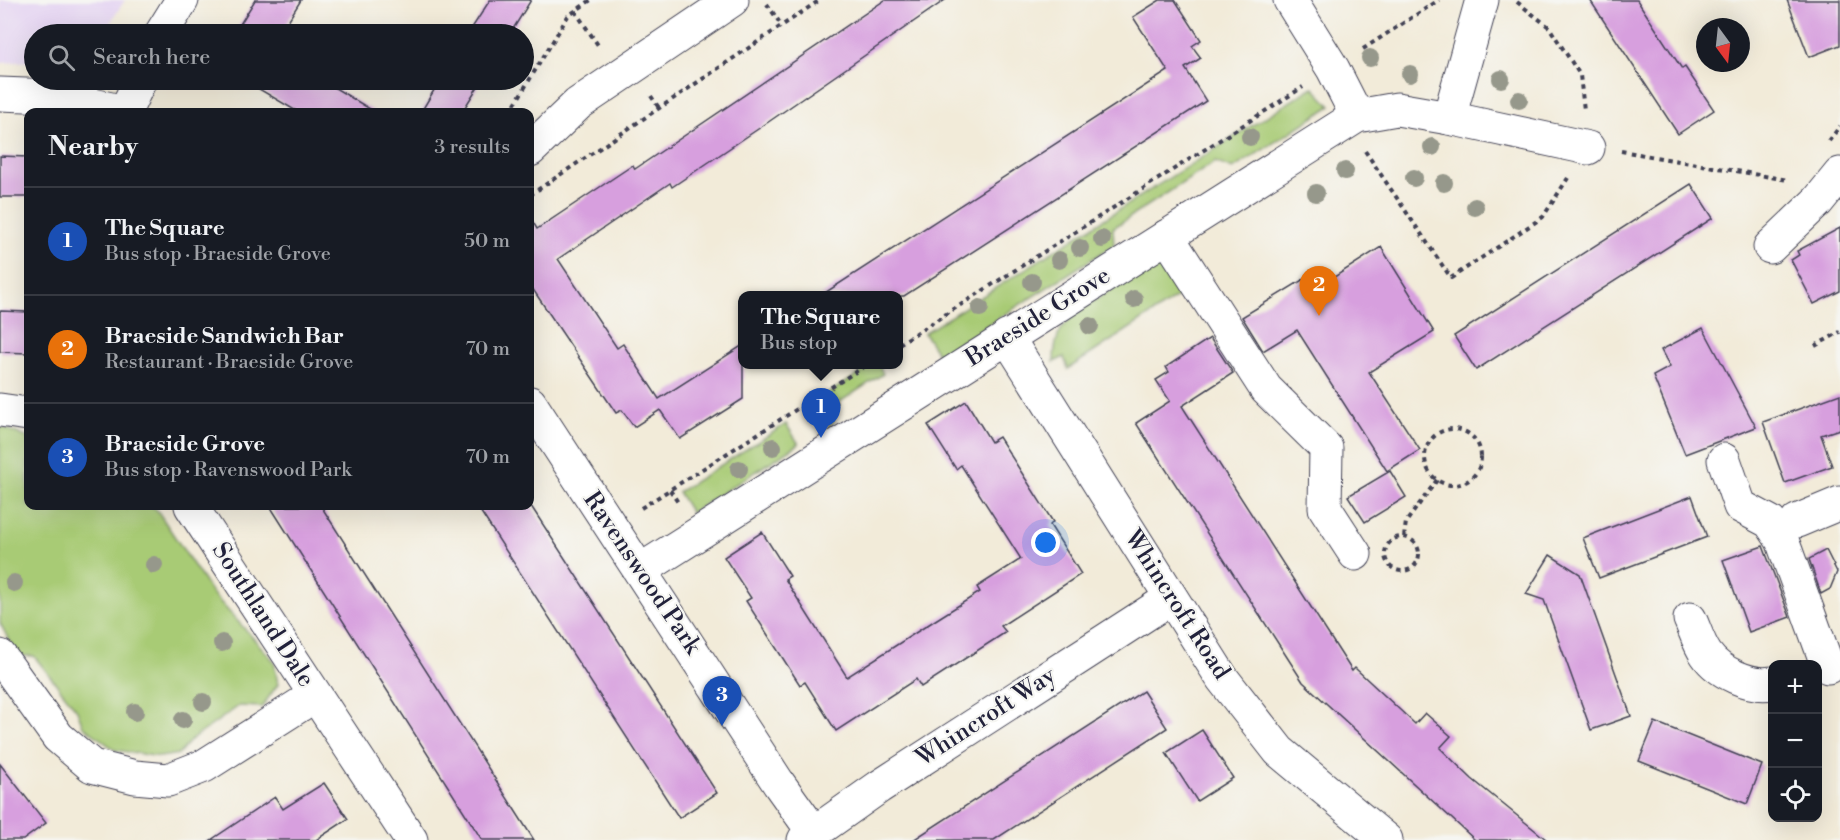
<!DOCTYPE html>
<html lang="en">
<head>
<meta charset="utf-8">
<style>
	body { margin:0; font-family:"Libre Bodoni",serif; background:#20242c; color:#f1f3f6 }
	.controls { position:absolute; right:18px; bottom:18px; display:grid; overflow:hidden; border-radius:12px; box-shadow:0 6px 24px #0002 }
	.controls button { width:54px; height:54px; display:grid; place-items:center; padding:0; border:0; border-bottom:2px solid #363941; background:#171b24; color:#f1f3f6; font:30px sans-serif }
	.compass { position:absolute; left:1696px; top:18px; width:54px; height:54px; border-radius:50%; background:#171b24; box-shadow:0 6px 24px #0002; rotate:165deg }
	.you { position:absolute; left:1046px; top:543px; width:21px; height:21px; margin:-15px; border:4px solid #fff; border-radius:50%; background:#1a73e8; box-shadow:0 0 0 9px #1a73e833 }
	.badge { display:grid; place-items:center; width:39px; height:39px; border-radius:50%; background:#0f766e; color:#fff; font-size:20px; font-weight:700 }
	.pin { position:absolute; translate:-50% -50px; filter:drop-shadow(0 2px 3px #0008) }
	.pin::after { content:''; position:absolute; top:32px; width:21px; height:18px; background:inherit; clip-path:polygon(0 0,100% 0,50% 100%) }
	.popup { position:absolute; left:738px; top:291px; width:165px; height:78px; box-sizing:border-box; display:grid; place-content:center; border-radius:12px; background:#171b24; filter:drop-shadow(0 2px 4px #0005); font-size:20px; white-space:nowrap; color:#9ea1a6 }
	.popup b { font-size:22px; color:#f1f3f6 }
	.popup::after { content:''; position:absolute; left:50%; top:100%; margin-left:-12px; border:12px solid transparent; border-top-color:#171b24 }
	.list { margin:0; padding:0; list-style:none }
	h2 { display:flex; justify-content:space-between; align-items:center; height:78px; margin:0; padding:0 24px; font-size:26px }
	h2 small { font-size:20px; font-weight:400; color:#9ea1a6 }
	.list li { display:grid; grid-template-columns:39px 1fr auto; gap:18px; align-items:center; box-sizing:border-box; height:108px; padding:0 24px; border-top:2px solid #363941 }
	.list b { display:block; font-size:22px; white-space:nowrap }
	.list p { margin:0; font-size:20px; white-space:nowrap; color:#9ea1a6 }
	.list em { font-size:20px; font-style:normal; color:#9ea1a6 }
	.icon { flex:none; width:33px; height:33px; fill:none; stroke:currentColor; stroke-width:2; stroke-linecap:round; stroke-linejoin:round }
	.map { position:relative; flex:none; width:1840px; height:840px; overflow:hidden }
	.search { position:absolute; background:#171b24; box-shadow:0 6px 24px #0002; left:24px; top:24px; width:510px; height:66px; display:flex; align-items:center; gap:15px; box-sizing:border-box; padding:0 21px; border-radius:33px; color:#9ea1a6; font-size:22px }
	.panel { position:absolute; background:#171b24; box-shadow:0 6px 24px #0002; left:24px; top:108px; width:510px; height:402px; border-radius:12px }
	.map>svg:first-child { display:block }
	.built { fill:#e4d3f2 }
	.green { fill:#a8cb74; stroke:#657658; stroke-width:1.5 }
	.building { fill:#d79fde }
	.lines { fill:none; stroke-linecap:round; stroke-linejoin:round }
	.minor-casing { stroke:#414053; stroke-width:35 }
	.path { stroke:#414053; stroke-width:4; stroke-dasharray:4.5 4.5; stroke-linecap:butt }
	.minor { stroke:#fff; stroke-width:33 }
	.tree { fill:#96988b }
	.labels { text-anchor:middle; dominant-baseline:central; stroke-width:4.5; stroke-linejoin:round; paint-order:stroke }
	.street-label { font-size:24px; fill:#22223b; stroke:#f6f6f2 }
</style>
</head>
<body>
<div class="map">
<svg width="1840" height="840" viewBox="0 0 1840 840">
	<rect width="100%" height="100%" fill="#f6f6f2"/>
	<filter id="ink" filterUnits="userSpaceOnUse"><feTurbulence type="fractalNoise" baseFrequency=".0167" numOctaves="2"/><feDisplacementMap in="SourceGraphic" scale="12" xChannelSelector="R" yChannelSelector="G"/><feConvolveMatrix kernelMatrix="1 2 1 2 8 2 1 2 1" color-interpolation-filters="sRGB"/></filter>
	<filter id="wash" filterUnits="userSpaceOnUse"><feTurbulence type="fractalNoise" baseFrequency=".008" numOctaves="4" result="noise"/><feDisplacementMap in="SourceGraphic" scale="24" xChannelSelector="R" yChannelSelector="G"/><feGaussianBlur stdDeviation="1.35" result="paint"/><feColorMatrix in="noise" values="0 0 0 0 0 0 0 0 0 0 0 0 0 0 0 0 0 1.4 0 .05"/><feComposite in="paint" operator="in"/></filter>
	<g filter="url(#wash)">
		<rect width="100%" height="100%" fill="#f2ebd9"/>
		<!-- built -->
		<polygon class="built" points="0,0 125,0 103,34 34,34 34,61 0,63"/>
		<!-- green -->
		<g class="green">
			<polygon points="1313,87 1331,106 1233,169 1215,162 1113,228 1114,245 939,356 924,333"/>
			<path d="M1167,260L1191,288L1068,369L1064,357L1054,362C1054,351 1055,340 1061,330C1075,307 1133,278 1157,263Z"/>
			<polygon points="875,364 879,365 883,374 835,405 834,422 829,426 814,402"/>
			<polygon points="786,424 799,444 691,513 678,492"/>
			<polygon points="0,426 28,438 28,506 151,506 157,510 212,593 274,661 278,684 262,707 239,706 191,740 179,754 160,757 115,750 83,726 77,710 34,656 17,656 0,623"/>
		</g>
		<g id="blocks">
			<!-- building -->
			<g class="building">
				<polygon points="255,0 301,0 280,34 234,34"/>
				<polygon points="490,0 531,0 510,34 468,34"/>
				<polygon points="885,0 945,0 764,125 672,187 670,183 558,259 617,348 623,344 659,399 743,345 743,399 680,439 660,410 634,427 622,410 616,413 530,285 530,217 537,229 633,165 635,169"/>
				<polygon points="1160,0 1175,0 1201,40 1192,46 1201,58 1185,68 1206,101 904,296 820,296 1168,71 1133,17"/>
				<polygon points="1590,0 1637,0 1682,69 1685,67 1714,110 1678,134"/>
				<polygon points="1787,0 1840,0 1840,45 1809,57"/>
				<polygon points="244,80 322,80 375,112 298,112"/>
				<polygon points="440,80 482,80 462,112 421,112"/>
				<polygon points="0,156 28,157 28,197 0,197"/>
				<polygon points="1691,184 1713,218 1476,370 1454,336"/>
				<polygon points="1840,228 1840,291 1814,304 1791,260 1799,255 1797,251"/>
				<polygon points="1381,247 1434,332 1369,372 1420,450 1387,471 1297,330 1263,351 1242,317 1317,271 1325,283"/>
				<polygon points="0,311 28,312 28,353 0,352"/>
				<polygon points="1703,328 1756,427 1685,454 1653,376 1670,367 1661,350"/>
				<polygon points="1210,338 1233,373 1182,406 1352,671 1355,668 1415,724 1425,713 1451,736 1440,748 1472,779 1547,840 1475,840 1303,682 1136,423 1170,401 1156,380 1169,372 1166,367"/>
				<polygon points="1840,394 1840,429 1821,435 1832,466 1785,483 1763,422"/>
				<polygon points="966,401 991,442 999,437 1053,522 1050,525 1081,574 1001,626 1006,632 921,687 916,679 836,731 805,682 800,685 746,601 751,598 724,557 762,532 790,576 785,579 847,677 937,619 980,592 977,587 1021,559 961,465 956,469 928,425"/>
				<polygon points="1390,471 1406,497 1365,522 1348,496"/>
				<polygon points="1692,496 1707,537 1599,578 1583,538"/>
				<polygon points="270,506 321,506 534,840 482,840"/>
				<polygon points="477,506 531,506 717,793 679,818"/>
				<polygon points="1763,546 1790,617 1749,632 1723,560"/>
				<polygon points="1826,550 1837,572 1830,589 1821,594 1809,559"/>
				<polygon points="1550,555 1580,574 1631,716 1591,730 1544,600 1526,594"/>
				<polygon points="1143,691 1167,728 994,840 913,840"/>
				<polygon points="1655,722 1762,765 1747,804 1639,761"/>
				<polygon points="1202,730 1233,778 1197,801 1166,753"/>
				<polygon points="0,764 46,823 23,840 0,840"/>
				<polygon points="324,783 348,819 316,840 211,840 275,797 283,809"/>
			</g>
		</g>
	</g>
	<g filter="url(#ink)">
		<use href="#blocks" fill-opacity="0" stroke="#414053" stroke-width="1.5"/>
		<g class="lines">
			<defs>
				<g id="minor">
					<polyline points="1290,0 1333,69 1357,116"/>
					<polyline points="161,34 182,0"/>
					<polyline points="0,94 51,96 125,112"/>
					<polyline points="125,112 140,80"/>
					<polyline points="1449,118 1482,0"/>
					<polyline points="530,150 578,104 732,0"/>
					<polyline points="1167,236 1266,389 1326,448 1325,508 1355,554"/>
					<polyline points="1770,247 1818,201 1840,174"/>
					<polyline points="1007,337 1222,678 1279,751 1386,840"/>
					<polyline points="530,403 779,784 814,833"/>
					<polyline points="0,410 28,414"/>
					<polyline points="1724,460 1740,506 1770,522 1782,540 1828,667"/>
					<polyline points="191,506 411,840"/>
					<polyline points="1797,521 1840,503"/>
					<polyline points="641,570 1357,116 1397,109 1449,118 1588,148"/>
					<path d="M1690,619C1695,630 1699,644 1706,654C1719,673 1751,687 1772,683"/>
					<polyline points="0,656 58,737 92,766 135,777 168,780 204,766 314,696"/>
					<polyline points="804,840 879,787 1171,598"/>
				</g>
			</defs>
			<!-- minor casing -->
			<use href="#minor" class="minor-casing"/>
			<!-- path -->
			<g class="path">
				<polyline points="1517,2 1549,27 1580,75 1584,110"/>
				<polyline points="767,4 782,26"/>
				<polyline points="575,11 600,48"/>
				<polyline points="1363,49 1439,0"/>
				<polyline points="651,96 659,108"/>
				<polyline points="510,112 568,16 591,0"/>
				<polyline points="1829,141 1840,126"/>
				<polyline points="1365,151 1451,278 1543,217 1568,178"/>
				<polyline points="1621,151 1788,180"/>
				<polyline points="530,195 820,0"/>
				<polyline points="899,344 1303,87"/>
				<polyline points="1815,346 1840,332"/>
				<circle cx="1453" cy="457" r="28"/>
				<polyline points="670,490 679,504"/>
				<polyline points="641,508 868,364"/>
				<circle cx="1402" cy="554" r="17"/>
				<polyline points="1404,537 1406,522 1437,480"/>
			</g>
			<!-- minor -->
			<use href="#minor" class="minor"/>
		</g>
		<!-- trees -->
		<g class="tree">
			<circle cx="1370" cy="58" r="9"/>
			<circle cx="1410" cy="74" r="9"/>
			<circle cx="1501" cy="79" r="9"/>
			<circle cx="1519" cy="100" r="9"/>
			<circle cx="1250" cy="137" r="9"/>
			<circle cx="1432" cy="147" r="9"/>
			<circle cx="1345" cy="171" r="9"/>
			<circle cx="1414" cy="178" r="9"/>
			<circle cx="1444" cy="183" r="9"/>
			<circle cx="1316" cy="193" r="9"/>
			<circle cx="1475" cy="207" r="9"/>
			<circle cx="1102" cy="239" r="9"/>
			<circle cx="1080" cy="248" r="9"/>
			<circle cx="1059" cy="260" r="9"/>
			<circle cx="1032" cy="282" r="9"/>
			<circle cx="1134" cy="299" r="9"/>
			<circle cx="980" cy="308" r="9"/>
			<circle cx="1090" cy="326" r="9"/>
			<circle cx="829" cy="404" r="9"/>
			<circle cx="773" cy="447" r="9"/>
			<circle cx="739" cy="469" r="9"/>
			<circle cx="154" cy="565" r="9"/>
			<circle cx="14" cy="583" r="9"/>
			<circle cx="222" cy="643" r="9"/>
			<circle cx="203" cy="702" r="9"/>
			<circle cx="135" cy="712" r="9"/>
			<circle cx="183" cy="720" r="9"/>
		</g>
	</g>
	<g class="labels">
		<!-- street labels -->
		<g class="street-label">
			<text transform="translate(1038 317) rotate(-32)">Braeside Grove</text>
			<text transform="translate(642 573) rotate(56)">Ravenswood Park</text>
			<text transform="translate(1177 605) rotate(57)">Whincroft Road</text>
			<text transform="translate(263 615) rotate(57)">Southland Dale</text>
			<text transform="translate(986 717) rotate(-33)">Whincroft Way</text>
		</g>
	</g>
</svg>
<div class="controls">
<button>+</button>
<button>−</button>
<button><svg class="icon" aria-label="locate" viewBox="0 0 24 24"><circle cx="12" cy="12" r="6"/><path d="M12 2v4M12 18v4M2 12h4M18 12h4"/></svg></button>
</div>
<svg class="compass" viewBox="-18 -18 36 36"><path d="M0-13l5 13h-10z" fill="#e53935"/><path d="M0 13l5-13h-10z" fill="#9ea1a6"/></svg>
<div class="you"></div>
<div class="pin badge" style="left:821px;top:438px;background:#1a4fb4">1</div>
<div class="popup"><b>The Square</b>Bus stop</div>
<div class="pin badge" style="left:1319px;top:316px;background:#e8710a">2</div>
<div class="pin badge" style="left:722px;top:726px;background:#1a4fb4">3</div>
<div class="search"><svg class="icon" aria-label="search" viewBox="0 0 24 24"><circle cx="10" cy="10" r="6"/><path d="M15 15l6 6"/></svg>Search here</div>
<section class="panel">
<h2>Nearby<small>3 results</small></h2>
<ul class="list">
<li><span class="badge" style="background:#1a4fb4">1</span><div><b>The Square</b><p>Bus stop · Braeside Grove</p></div><em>50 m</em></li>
<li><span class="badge" style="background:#e8710a">2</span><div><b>Braeside Sandwich Bar</b><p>Restaurant · Braeside Grove</p></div><em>70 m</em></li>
<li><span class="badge" style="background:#1a4fb4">3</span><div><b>Braeside Grove</b><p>Bus stop · Ravenswood Park</p></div><em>70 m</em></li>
</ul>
</section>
</div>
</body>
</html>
